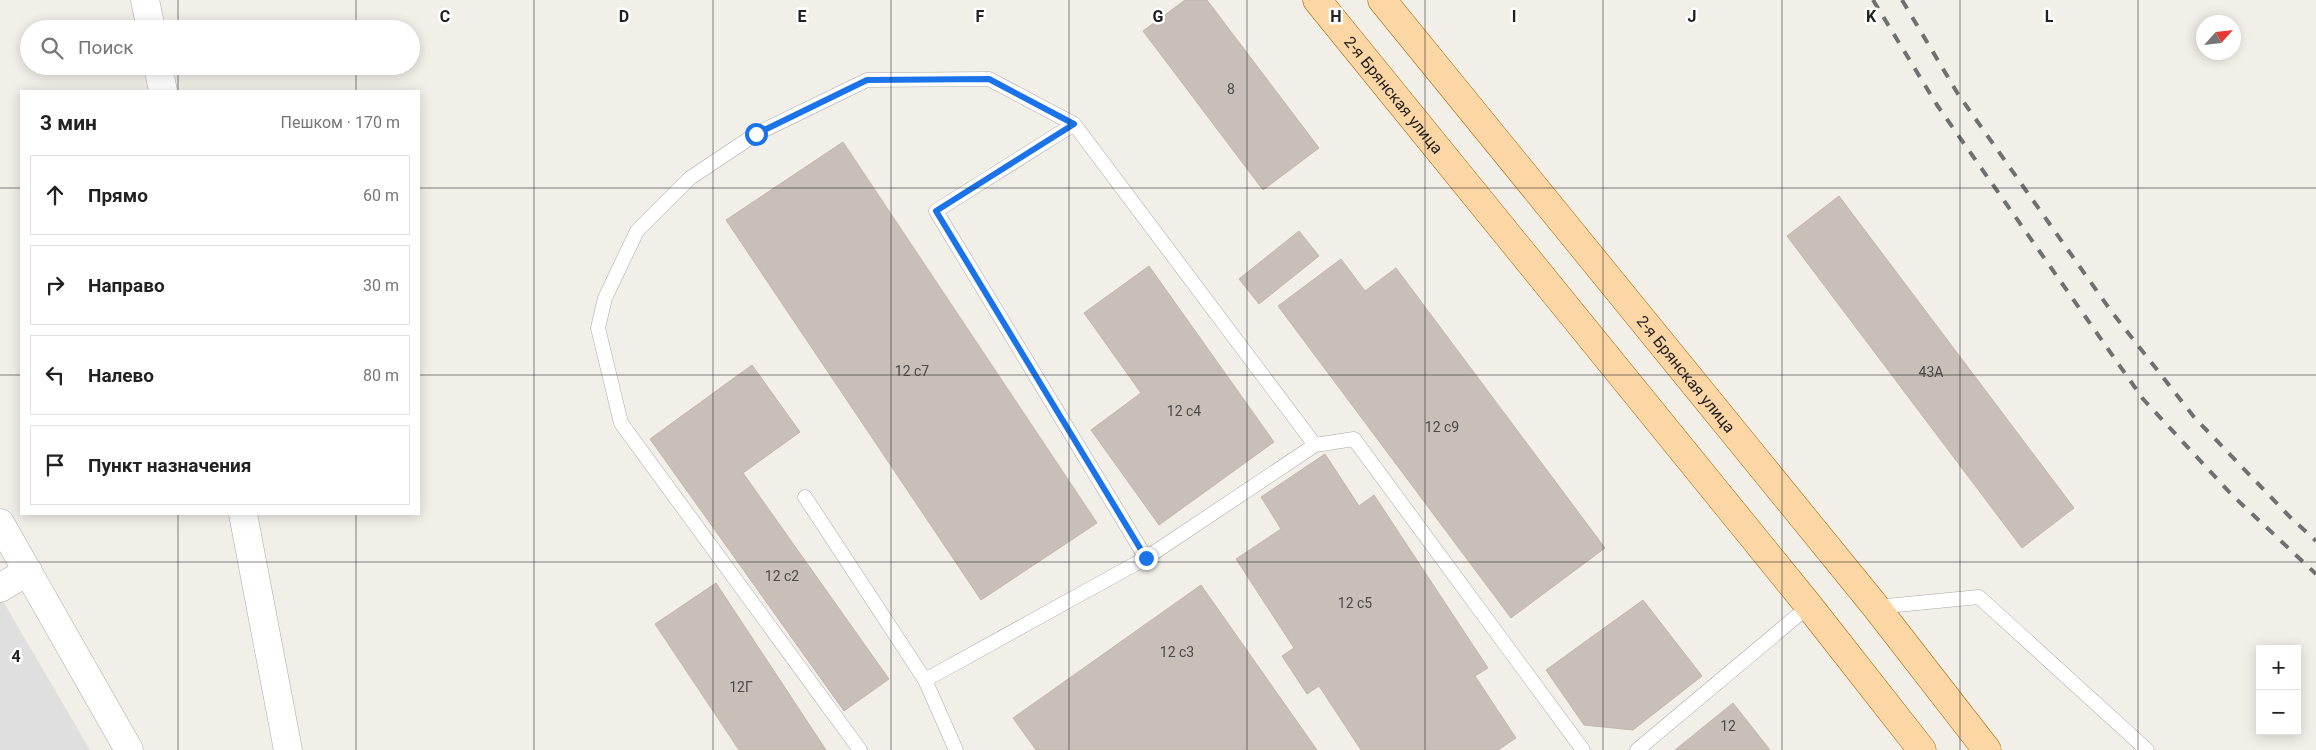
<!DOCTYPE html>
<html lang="ru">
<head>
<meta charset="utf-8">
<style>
	body { margin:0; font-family:Roboto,sans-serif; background:#f2f2f2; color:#222 }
	.controls { position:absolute; right:15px; bottom:15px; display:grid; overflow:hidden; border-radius:0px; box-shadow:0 2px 12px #0003 }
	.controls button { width:45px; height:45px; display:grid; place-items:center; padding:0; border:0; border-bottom:1px solid #e0e0e0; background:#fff; color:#222; font:25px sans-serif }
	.compass { position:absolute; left:2196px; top:15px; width:45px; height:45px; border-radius:50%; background:#fff; box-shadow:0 2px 12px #0003; rotate:63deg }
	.stop { position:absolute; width:15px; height:15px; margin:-11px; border:4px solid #1a73e8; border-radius:50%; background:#fff }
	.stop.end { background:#1a73e8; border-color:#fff; box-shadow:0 1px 5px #0008 }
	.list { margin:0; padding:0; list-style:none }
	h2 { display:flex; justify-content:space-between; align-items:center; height:65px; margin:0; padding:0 20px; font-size:21px }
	h2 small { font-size:16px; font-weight:400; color:#767676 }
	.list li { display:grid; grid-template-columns:32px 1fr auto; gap:15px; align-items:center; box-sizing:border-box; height:80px; margin:0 10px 10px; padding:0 10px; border:1px solid #e0e0e0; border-radius:0px }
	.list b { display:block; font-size:19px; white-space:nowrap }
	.list em { font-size:16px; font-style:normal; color:#767676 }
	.icon { flex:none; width:28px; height:28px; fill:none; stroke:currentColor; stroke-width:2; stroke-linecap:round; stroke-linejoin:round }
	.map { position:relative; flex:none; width:2316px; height:750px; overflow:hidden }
	.search { position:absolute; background:#fff; box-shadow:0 2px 12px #0003; left:20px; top:20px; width:400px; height:55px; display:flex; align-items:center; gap:12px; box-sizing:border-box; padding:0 18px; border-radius:28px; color:#767676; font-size:19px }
	.panel { position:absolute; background:#fff; box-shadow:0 2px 12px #0003; left:20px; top:90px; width:400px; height:425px; border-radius:0px }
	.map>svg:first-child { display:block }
	.residential { fill:#e0dfdf }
	.building { fill:#c7bfb8; stroke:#c4b6ab }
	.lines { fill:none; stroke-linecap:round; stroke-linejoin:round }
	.service-casing { stroke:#a9a9a9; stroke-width:15 }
	.minor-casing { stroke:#a9a9a9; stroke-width:29 }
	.primary-casing { stroke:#a06b00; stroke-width:29 }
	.service { stroke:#fff; stroke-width:14 }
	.minor { stroke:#fff; stroke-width:28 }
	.primary { stroke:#fcd6a4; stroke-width:28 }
	.rail { stroke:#707070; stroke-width:4; stroke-dasharray:10 10; stroke-linecap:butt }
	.route { stroke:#1a73e8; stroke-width:6 }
	.grid { fill:none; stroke:#222; stroke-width:1; stroke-opacity:0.55 }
	.labels { text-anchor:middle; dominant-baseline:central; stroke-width:5; stroke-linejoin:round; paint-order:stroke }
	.number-label { font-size:14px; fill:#4b4948 }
	.street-label { font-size:16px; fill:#222; stroke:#fff }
	.grid-label { font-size:16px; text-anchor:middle; font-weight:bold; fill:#222; stroke:#fff; stroke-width:5; stroke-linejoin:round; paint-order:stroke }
</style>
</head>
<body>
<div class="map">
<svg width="2316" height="750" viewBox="0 0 2316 750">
	<rect width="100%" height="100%" fill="#f2efe9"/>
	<!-- residential -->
	<polygon class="residential" points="0,596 90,750 0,750"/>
	<!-- building -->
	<g class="building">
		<polygon points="1185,0 1207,0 1319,148 1263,190 1143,31"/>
		<polygon points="843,142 1097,523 981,600 726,220"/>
		<polygon points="1839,196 2074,508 2022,548 1787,236"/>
		<polygon points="1299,231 1319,256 1259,304 1239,279"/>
		<polygon points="1341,259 1365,291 1396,268 1605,548 1511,618 1278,306"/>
		<polygon points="1149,266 1274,442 1159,525 1091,430 1141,393 1084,313"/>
		<polygon points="752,365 800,432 743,473 889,679 844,711 650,439"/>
		<polygon points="1325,454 1359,506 1374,495 1488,668 1475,676 1516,738 1498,750 1361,750 1319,686 1307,694 1282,656 1294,648 1236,559 1281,529 1261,497"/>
		<polygon points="716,583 826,750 739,750 655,624"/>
		<polygon points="1201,585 1317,750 1036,750 1013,718"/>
		<polygon points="1643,600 1702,676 1633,730 1584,725 1546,670"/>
		<polygon points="1733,703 1770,750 1675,750"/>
	</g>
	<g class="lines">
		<defs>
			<g id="service">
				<polyline points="1074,124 936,211 1146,558"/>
				<polyline points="805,497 925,680"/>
				<polyline points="1876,607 1979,597 2147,750"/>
				<polyline points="860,750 621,423 598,328 605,298 637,231 690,178 756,134 867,80 989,79 1074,124 1315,445 1354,439 1583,750"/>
				<polyline points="956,750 925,680 1146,558 1315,445"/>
				<polyline points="1637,750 1809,606"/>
			</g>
			<g id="minor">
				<polyline points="145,0 151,29"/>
				<polyline points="158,66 163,91"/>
				<polyline points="243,514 288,750"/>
				<polyline points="0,523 129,750"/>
				<polyline points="0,588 28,571"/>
			</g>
			<g id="primary">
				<path id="s1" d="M1317,0L1809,606L1922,750"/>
				<path id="s2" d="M1382,0L1876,607L1987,750"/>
			</g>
		</defs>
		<!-- service casing -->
		<use href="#service" class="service-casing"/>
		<!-- minor casing -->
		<use href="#minor" class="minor-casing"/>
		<!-- primary casing -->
		<use href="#primary" class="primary-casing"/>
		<!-- service -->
		<use href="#service" class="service"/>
		<!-- minor -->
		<use href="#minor" class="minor"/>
		<!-- primary -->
		<use href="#primary" class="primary"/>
		<!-- rail -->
		<g class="rail">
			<polyline points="1873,0 1937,105 2143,399 2232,495 2316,574"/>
			<polyline points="1902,0 1958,94 2111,311 2194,417 2289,516 2316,541"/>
		</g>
	</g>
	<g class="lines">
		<!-- route -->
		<polyline class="route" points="756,134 867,80 989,79 1074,124 936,211 1146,558"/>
	</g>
	<!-- grid -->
	<path class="grid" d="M178,0V29M356,0V29M534,0V750M713,0V750M891,0V750M1069,0V750M1247,0V750M1425,0V750M1603,0V750M1782,0V750M1960,0V750M2138,0V750M178,66V91M356,66V91M0,188H21M419,188H2316M0,375H21M419,375H2316M178,514V750M356,514V750M0,562H2316"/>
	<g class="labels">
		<!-- number labels -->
		<g class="number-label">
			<text x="1231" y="89">8</text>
			<text x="912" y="371">12 с7</text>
			<text x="1931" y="372">43А</text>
			<text x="1184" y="411">12 с4</text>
			<text x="1442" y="427">12 с9</text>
			<text x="782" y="576">12 с2</text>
			<text x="1355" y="603">12 с5</text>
			<text x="1177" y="652">12 с3</text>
			<text x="741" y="687">12Г</text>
			<text x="1728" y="726">12</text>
		</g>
		<!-- street labels -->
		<g class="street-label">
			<text stroke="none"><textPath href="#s1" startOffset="122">2-я Брянская улица</textPath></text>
			<text stroke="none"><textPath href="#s2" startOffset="482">2-я Брянская улица</textPath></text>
		</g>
	</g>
	<g class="grid-label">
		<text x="445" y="22">C</text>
		<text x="624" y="22">D</text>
		<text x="802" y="22">E</text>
		<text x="980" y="22">F</text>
		<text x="1158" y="22">G</text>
		<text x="1336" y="22">H</text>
		<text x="1514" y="22">I</text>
		<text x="1692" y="22">J</text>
		<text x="1871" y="22">K</text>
		<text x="2049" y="22">L</text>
		<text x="16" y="662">4</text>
	</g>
</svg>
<div class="controls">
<button>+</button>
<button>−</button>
</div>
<svg class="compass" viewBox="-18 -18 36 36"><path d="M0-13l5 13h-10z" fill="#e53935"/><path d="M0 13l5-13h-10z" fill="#767676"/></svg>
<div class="stop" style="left:756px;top:134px"></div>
<div class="stop end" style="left:1146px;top:558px"></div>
<div class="search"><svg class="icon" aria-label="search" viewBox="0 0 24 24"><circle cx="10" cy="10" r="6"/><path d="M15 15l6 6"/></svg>Поиск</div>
<section class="panel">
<h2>3 мин<small>Пешком · 170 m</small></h2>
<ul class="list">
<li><svg class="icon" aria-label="ahead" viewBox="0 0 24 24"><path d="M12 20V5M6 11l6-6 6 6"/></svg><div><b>Прямо</b></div><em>60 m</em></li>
<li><svg class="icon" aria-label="right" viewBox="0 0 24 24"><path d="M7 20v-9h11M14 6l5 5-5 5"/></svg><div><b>Направо</b></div><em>30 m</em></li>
<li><svg class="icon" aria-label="left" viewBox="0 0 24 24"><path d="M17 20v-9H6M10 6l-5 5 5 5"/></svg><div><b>Налево</b></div><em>80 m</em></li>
<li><svg class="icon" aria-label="arrive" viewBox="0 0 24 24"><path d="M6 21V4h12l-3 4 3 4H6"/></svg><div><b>Пункт назначения</b></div></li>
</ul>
</section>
</div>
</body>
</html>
